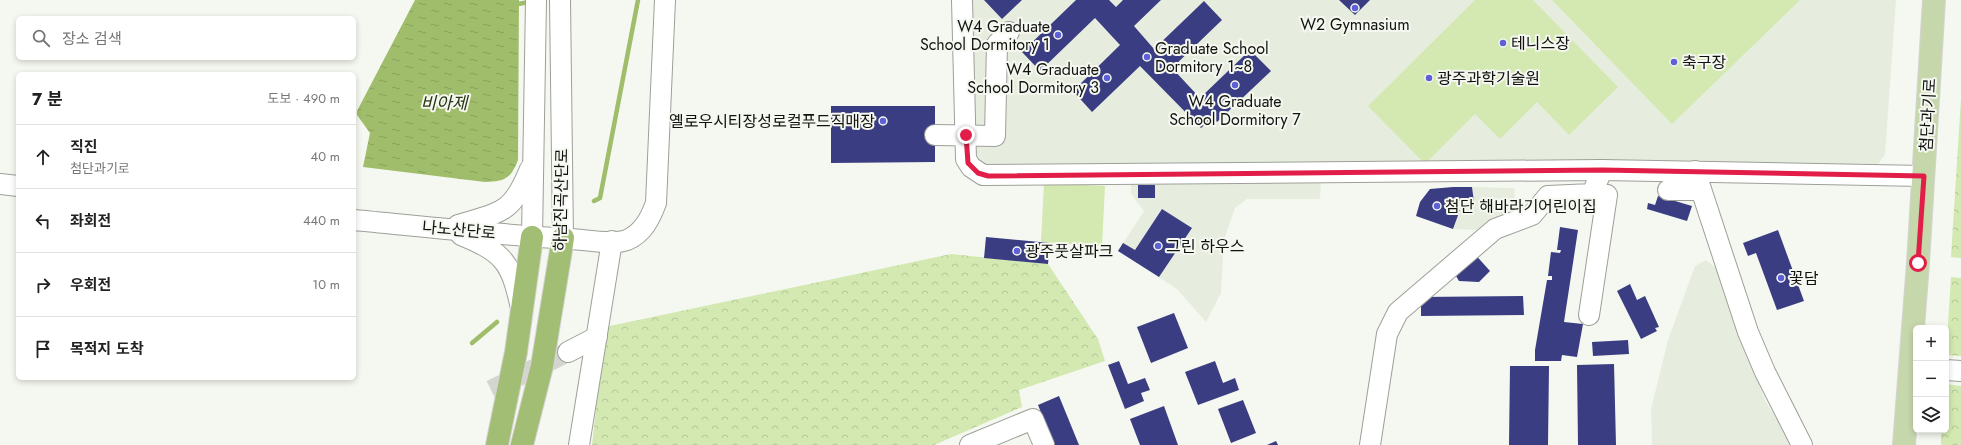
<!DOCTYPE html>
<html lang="ko">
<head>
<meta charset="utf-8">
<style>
	body { margin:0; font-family:Jost,"Noto Sans KR",sans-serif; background:#f2f2f2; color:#222 }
	.controls { position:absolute; right:12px; bottom:12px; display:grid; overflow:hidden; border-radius:6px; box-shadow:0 2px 6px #0003 }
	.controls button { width:36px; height:36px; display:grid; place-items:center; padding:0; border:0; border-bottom:1px solid #e0e0e0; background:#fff; color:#222; font:20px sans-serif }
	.stop { position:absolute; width:12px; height:12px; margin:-9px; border:3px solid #e11d48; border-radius:50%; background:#fff }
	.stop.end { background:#e11d48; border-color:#fff; box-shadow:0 1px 4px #0008 }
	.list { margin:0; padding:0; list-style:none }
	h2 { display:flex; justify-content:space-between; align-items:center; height:52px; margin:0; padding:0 16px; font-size:17px }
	h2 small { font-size:13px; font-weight:400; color:#767676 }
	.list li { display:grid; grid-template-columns:26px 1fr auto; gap:12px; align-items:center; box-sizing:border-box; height:64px; padding:0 16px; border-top:1px solid #e0e0e0 }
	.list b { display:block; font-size:15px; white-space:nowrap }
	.list p { margin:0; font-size:13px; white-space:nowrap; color:#767676 }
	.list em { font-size:13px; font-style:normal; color:#767676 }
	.icon { flex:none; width:22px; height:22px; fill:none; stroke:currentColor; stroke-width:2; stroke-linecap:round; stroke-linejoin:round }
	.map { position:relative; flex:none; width:1961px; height:445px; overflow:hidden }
	.search { position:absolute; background:#fff; box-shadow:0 2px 6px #0003; left:16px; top:16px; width:340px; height:44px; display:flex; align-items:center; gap:10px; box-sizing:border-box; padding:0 14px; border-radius:6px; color:#767676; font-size:15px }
	.panel { position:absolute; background:#fff; box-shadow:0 2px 6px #0003; left:16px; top:72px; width:340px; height:308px; border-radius:6px }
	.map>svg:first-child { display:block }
	.built { fill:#e7edde }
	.forest { fill:url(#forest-crowns) }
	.garden { fill:#d3e9b1 }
	.water { fill:url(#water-ripples) }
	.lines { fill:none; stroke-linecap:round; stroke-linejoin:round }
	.stream { stroke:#a0bd6b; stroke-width:4.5 }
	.building { fill:#3a3d82 }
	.minor-tunnel { stroke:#d3d6ce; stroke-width:20; stroke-dasharray:20 10; stroke-linecap:butt }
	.minor-casing { stroke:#9da099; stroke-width:22 }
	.major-casing { stroke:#d4d4d4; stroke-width:24 }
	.highway-casing { stroke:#d4d4d4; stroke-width:24 }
	.minor { stroke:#fff; stroke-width:20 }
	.major { stroke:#c7d7ac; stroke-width:22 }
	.highway { stroke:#a2bd74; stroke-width:22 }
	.route { stroke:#e11d48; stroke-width:5 }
	.poi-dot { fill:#5e60d8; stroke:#f5f8f0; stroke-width:1.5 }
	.labels { text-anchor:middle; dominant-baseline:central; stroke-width:4; stroke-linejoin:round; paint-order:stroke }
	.poi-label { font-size:16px; fill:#11120f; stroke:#f5f8f0; text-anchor:start }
	.street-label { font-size:16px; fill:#11120f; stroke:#f5f8f0 }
	.water-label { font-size:17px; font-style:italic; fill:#283310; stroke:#f5f8f0 }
</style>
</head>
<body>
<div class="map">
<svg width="1961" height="445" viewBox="0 0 1961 445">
	<defs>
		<pattern id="forest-crowns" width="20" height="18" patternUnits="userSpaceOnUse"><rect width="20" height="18" fill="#d3e9b1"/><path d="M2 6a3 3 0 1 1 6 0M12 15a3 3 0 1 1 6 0" fill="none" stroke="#b4c797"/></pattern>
		<pattern id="water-ripples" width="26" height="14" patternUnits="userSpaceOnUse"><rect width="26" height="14" fill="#a0bd6b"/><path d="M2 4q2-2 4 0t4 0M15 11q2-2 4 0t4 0" fill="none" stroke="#89a15c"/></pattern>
	</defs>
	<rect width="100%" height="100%" fill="#f5f8f0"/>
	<!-- built -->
	<g class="built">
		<polygon points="968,0 1896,0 1885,155 1878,164 986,172 970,160"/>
		<polygon points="1321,182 1320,199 1247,199 1235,208 1224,240 1221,293 1206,322 1177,289 1118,251 1144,211 1131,194 1131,183"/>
		<polygon points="1472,187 1514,188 1516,207 1476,230 1453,229 1460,211 1454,209 1458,201 1474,201"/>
		<polygon points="1706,260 1715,267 1732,317 1765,400 1792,445 1652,445 1651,409 1668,340 1695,266"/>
	</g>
	<!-- forest -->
	<g class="forest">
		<polygon points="1961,98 1961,258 1951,257"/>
		<polygon points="951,254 1048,264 1098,339 1105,361 1019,390 1022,407 934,445 592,445 605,327"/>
		<polygon points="1951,277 1961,278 1961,356 1946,355"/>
		<polygon points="1946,384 1961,386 1961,445 1941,445 1941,430 1946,430"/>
	</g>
	<!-- garden -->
	<g class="garden">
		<polygon points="1475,0 1533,0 1618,87 1569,135 1537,102 1500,139 1475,114 1425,164 1368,106"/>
		<polygon points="1552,0 1800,0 1672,124"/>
		<polygon points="1044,183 1105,186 1102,246 1041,242"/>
	</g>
	<!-- water -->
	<path class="water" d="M415,0H519L518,160C511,178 505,182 485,182L363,167L370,133L357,115V111Z"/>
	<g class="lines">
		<!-- stream -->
		<g class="stream">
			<polyline points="518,4 529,2"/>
			<polyline points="594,201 600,198 638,0"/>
			<polyline points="472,343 497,322"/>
		</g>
	</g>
	<!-- building -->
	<g class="building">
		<polygon points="984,0 1022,0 1002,19"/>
		<polygon points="1076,0 1109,0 1116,7 1123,0 1161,0 1134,26 1154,49 1204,1 1222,20 1172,68 1200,98 1250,50 1271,71 1217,122 1213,118 1201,128 1140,66 1092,112 1073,91 1120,45 1095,18 1040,71 1022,52"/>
		<polygon points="1339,0 1370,0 1355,15"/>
		<polygon points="831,106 935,106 935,162 831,163"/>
		<rect x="1138" y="185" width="17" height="13"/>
		<polygon points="1453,187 1472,187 1474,202 1458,201 1454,209 1460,210 1453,229 1416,216 1420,202 1430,189"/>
		<polygon points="1658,196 1692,206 1687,221 1647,209 1648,203 1655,205"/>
		<polygon points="1162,209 1192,228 1159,277 1118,251 1123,243 1135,250"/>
		<polygon points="1560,227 1578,230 1564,322 1583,324 1577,357 1562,355 1561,361 1535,361 1535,350 1547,280 1552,280 1552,276 1548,276 1551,252 1560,253 1561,250 1557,250"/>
		<polygon points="1778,230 1804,301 1777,310 1756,253 1748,256 1743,243"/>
		<polygon points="986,237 1050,243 1048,264 984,258"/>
		<polygon points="1473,252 1490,271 1479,282 1459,281 1453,271"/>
		<polygon points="1630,284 1637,300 1645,296 1659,327 1655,328 1657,331 1641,339 1617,291"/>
		<polygon points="1523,296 1524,315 1421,316 1421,297"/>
		<polygon points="1174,313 1188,348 1151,363 1137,327"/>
		<polygon points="1628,340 1629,354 1593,356 1592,342"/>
		<polygon points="1119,361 1128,384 1145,378 1150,390 1141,393 1144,401 1125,409 1108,365"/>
		<polygon points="1215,361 1223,383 1235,378 1239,390 1198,405 1185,372"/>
		<polygon points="1614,364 1616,445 1578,445 1577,365"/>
		<polygon points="1510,366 1549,366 1548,445 1509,445"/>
		<polygon points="1059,396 1079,445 1054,445 1038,405"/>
		<polygon points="1243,400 1256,433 1231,443 1218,409"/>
		<polygon points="1164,406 1178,445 1140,445 1130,419"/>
		<polygon points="1276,441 1278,445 1267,445"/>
	</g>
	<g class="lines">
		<!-- minor-tunnel -->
		<polyline class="minor-tunnel" points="491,390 568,352"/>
		<defs>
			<g id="minor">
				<polyline points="560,0 563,238"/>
				<polyline points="962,0 966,159 971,167 983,175 1602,170 1924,176"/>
				<polyline points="935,135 995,136 997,44 1009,32"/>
				<polyline points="1695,171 1748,332 1765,372 1802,445"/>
				<polyline points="0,184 18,186"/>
				<polyline points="1668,190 1701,190"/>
				<path d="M354,220C427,227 499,235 572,239C586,240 614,245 627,240C643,233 650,219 656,203L665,0"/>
				<path d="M458,225C501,212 512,214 530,169"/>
				<path d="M461,235C505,253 511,263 521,308"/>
				<polyline points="532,237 536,0"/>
				<polyline points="1589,315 1607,195 1592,194"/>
				<polyline points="568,352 597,337"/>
				<polyline points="1946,370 1961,371"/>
				<polyline points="579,445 612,241"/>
				<polyline points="970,445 1033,419 1044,445"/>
				<polyline points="1370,445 1387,334 1398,312 1495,229 1532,215 1548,196 1592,194 1602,170"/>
			</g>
			<polyline id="major" points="1904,445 1918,263 1934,0"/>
			<g id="highway">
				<polyline points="497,445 516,352 532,237"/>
				<polyline points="522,445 542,366 563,238"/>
			</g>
		</defs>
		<!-- minor casing -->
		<use href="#minor" class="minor-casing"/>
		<!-- major casing -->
		<use href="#major" class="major-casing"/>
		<!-- highway casing -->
		<use href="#highway" class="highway-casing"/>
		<!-- minor -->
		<use href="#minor" class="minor"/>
		<!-- major -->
		<use href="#major" class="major"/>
		<!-- highway -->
		<use href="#highway" class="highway"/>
	</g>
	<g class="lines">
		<!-- route -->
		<polyline class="route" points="966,135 968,163 978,173 988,176 1602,170 1924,176 1918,263"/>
	</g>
	<!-- markers -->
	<g class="poi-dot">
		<circle cx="1355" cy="8" r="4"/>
		<circle cx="1058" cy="35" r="4"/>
		<circle cx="1503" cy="43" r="4"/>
		<circle cx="1147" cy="57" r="4"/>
		<circle cx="1674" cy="62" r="4"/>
		<circle cx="1107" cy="78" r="4"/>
		<circle cx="1429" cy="78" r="4"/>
		<circle cx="1235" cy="85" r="4"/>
		<circle cx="883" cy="121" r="4"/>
		<circle cx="1437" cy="206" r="4"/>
		<circle cx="1158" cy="246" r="4"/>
		<circle cx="1017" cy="251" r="4"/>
		<circle cx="1781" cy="278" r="4"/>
	</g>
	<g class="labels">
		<!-- poi labels -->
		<g class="poi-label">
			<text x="1355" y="24" text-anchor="middle">W2 Gymnasium</text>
			<text x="1050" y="26" text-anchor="end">W4 Graduate<tspan x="1050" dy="18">School Dormitory 1</tspan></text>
			<text x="1511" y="43">테니스장</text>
			<text x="1155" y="48">Graduate School<tspan x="1155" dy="18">Dormitory 1~8</tspan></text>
			<text x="1682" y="62">축구장</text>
			<text x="1099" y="69" text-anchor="end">W4 Graduate<tspan x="1099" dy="18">School Dormitory 3</tspan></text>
			<text x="1437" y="78">광주과학기술원</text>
			<text x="1235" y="101" text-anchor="middle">W4 Graduate<tspan x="1235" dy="18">School Dormitory 7</tspan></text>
			<text x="875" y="121" text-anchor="end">옐로우시티장성로컬푸드직매장</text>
			<text x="1445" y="206">첨단 해바라기어린이집</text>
			<text x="1166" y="246">그린 하우스</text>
			<text x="1025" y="251">광주풋살파크</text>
			<text x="1789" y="278">꽃담</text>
		</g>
		<!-- street labels -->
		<g class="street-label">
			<text transform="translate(1928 115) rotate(-87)">첨단과기로</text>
			<text transform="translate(561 200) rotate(-89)">하남진곡산단로</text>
			<text transform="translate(459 230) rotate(5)">나노산단로</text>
		</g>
		<!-- water labels -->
		<g class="water-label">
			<text x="444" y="103">비아제</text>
		</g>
	</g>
</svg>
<div class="controls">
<button>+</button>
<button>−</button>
<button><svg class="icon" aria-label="layers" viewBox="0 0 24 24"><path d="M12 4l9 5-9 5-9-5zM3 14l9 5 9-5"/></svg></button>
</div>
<div class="stop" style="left:1918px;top:263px"></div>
<div class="stop end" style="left:966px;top:135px"></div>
<div class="search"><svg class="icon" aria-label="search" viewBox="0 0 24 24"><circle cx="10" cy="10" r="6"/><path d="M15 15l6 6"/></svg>장소 검색</div>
<section class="panel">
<h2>7 분<small>도보 · 490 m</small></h2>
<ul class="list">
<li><svg class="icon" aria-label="ahead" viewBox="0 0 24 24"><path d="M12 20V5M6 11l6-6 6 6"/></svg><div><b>직진</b><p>첨단과기로</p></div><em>40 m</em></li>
<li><svg class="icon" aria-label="left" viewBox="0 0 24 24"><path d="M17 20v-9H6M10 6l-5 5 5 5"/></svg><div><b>좌회전</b></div><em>440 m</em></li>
<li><svg class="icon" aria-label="right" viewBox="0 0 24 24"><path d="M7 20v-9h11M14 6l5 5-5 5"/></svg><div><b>우회전</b></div><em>10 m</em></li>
<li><svg class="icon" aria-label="arrive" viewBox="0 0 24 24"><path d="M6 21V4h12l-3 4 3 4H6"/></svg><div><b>목적지 도착</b></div></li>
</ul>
</section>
</div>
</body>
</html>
